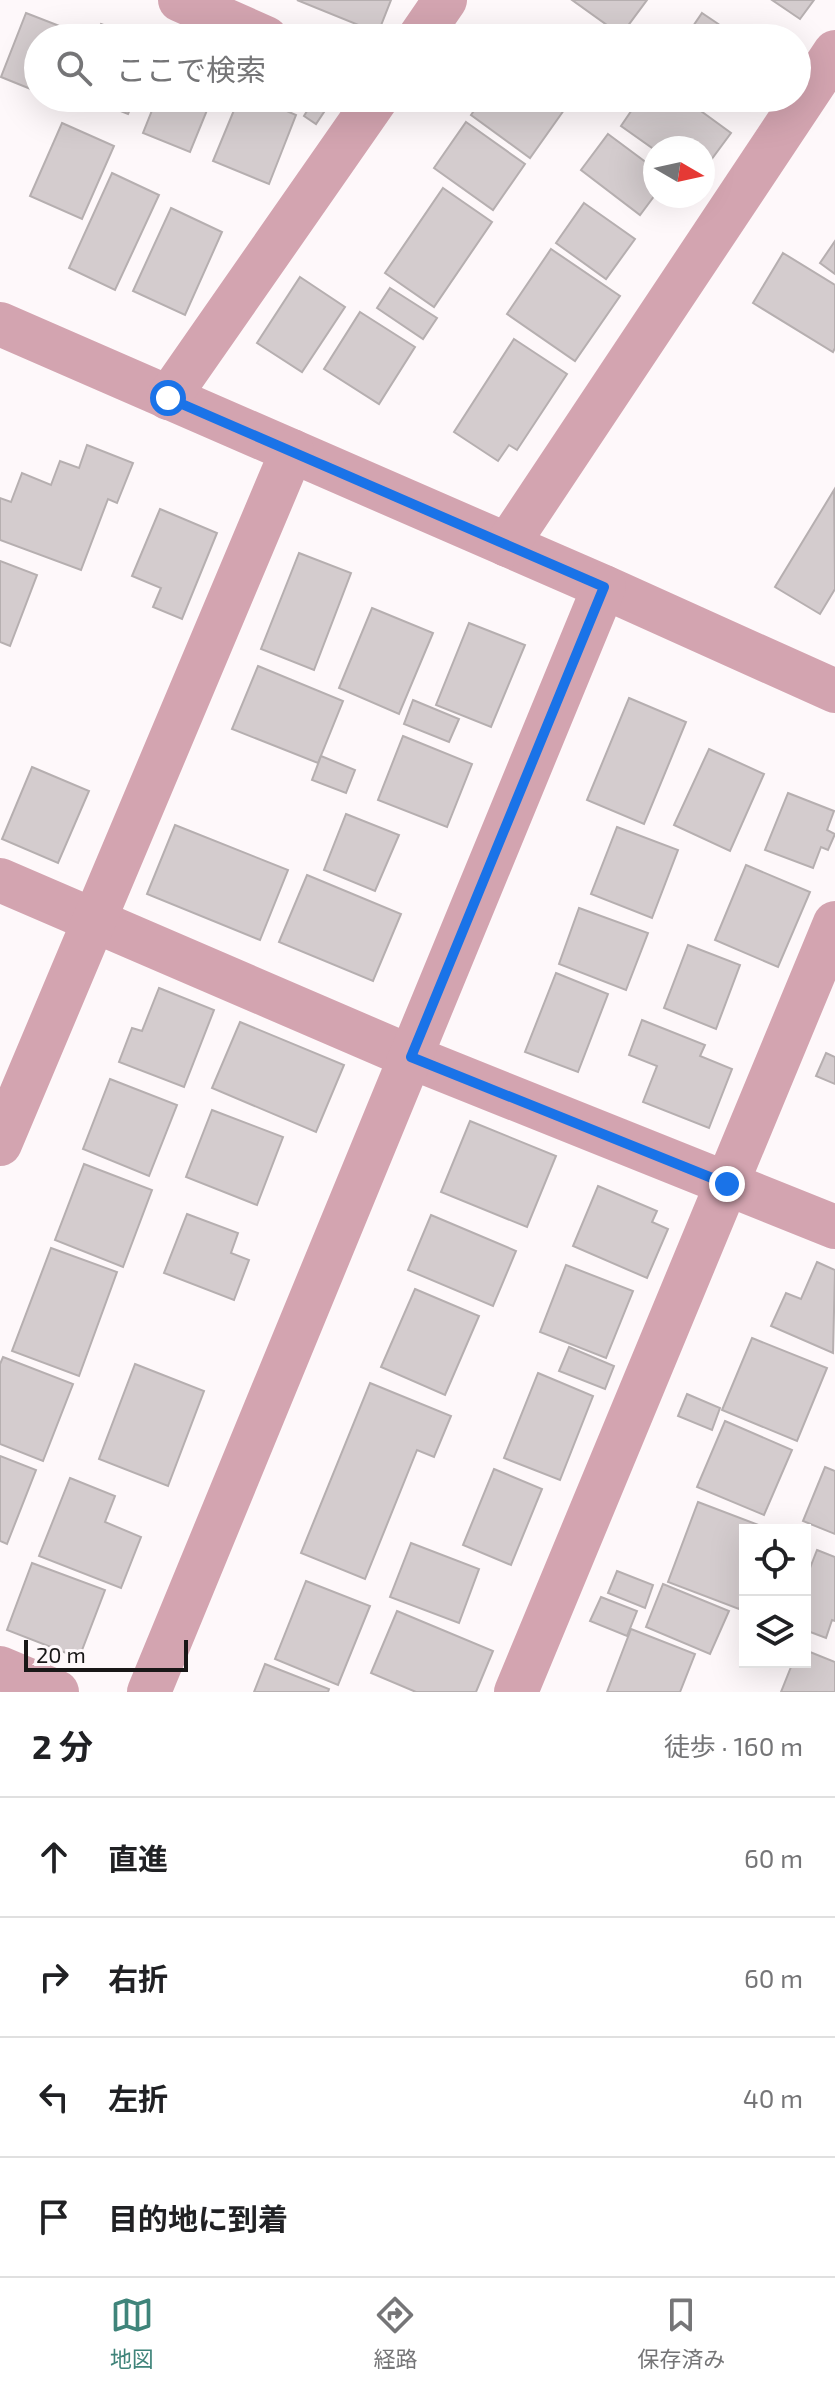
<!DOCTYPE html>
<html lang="ja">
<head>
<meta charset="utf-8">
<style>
	body { margin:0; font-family:"Exo 2","Noto Sans JP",sans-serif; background:#f2f2f2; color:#202124 }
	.controls { position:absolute; right:24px; bottom:24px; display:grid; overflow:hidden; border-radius:0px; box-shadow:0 8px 32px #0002 }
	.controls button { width:72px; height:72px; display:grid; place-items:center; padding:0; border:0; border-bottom:2px solid #e0e0e0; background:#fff; color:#202124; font:40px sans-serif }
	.compass { position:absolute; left:643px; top:136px; width:72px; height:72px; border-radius:50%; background:#fff; box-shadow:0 8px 32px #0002; rotate:99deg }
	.scale { position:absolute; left:24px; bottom:20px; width:164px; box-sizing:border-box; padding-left:8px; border:4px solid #191717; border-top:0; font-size:22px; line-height:28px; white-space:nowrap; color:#191717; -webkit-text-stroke:6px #fef8fa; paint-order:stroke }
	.stop { position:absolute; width:24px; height:24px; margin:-18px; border:6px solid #1a73e8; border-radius:50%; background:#fff }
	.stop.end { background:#1a73e8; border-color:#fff; box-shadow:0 2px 8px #0008 }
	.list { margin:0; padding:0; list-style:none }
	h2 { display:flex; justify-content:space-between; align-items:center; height:104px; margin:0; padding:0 32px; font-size:34px }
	h2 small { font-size:26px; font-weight:400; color:#757577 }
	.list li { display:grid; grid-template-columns:52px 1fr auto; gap:24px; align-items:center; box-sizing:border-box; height:120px; padding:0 32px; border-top:2px solid #e0e0e0 }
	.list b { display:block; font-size:30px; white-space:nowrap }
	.list em { font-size:26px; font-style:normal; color:#757577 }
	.icon { flex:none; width:44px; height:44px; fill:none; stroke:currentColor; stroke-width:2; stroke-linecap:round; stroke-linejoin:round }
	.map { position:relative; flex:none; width:835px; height:1692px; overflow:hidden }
	.search { position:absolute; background:#fff; box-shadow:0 8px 32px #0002; left:24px; right:24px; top:24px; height:88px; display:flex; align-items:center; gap:20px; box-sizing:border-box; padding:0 28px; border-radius:44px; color:#757577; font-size:30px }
	.sheet { height:584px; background:#fff }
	nav { display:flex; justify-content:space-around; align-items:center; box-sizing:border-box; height:112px; border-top:2px solid #e0e0e0; background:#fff; font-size:22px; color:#757577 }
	nav a { display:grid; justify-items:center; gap:4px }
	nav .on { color:#3f847a }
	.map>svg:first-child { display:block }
	.building { fill:#d4ccce; stroke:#b6afb0; stroke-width:2 }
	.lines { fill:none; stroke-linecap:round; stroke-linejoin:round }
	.minor { stroke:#d3a4b0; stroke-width:44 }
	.route { stroke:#1a73e8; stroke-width:10 }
</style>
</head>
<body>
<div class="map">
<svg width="835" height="1692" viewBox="0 0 835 1692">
	<rect width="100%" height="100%" fill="#fef8fa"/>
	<!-- building -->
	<g class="building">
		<polygon points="297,0 391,0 378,33"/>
		<polygon points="572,0 647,0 621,35"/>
		<polygon points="772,0 814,0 800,19"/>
		<polygon points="26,13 70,30 67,38 38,38 38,92 1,77"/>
		<polygon points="702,13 739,38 685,38"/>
		<polygon points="101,24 137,38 95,38"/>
		<polygon points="88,98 135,98 128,114"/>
		<polygon points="157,98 212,98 190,152 143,133"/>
		<polygon points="239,98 257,98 296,115 269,184 213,161"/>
		<polygon points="315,98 328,106 316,124 304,116"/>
		<polygon points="483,98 563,98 569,103 530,158 471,115"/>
		<polygon points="640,98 683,98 731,133 708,164 703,160 703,148 686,148 680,144 677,148 655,148 655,150 621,126"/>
		<polygon points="466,122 525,164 493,210 434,168"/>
		<polygon points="62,123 114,146 82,219 30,196"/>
		<polygon points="608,134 655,169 655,195 640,215 581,170"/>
		<polygon points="112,173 159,195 115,290 69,268"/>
		<polygon points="443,188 492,222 434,307 385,273"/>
		<polygon points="584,203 635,239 606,279 556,243"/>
		<polygon points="171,208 222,232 185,315 133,291"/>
		<polygon points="835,241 835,274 820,263"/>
		<polygon points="551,249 620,296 575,361 507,314"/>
		<polygon points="783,253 835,285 835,348 833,352 753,303"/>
		<polygon points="300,277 345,307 302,372 257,343"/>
		<polygon points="390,288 437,318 423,339 377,308"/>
		<polygon points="360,312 415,347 379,404 324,369"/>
		<polygon points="514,339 567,374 517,450 509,445 498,461 454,432"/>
		<polygon points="87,445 133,463 117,503 108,499 81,570 0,540 0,498 11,502 22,473 51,485 60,461 79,468"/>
		<polygon points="834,490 835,589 820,614 775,587"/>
		<polygon points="160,509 217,533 182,619 153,607 161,588 132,576"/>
		<polygon points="299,553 351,573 314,670 261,649"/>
		<polygon points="0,561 37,575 10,646 0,642"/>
		<polygon points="372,608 433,633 399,714 339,688"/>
		<polygon points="469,623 525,645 491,727 436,705"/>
		<polygon points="258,666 343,701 318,763 232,729"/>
		<polygon points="629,698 686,722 644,824 587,800"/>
		<polygon points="413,700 459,719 449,742 404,724"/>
		<polygon points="403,736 472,764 447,827 378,800"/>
		<polygon points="709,749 764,774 730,851 674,825"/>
		<polygon points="321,756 355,770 346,793 312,780"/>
		<polygon points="32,767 89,791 58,863 2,839"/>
		<polygon points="788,793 834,811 827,830 835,834 828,850 821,847 813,868 765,850"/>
		<polygon points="346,814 399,835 375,891 324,870"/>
		<polygon points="175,825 288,870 260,940 147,894"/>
		<polygon points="617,827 678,850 652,918 591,894"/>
		<polygon points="746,865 810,892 778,967 715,940"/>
		<polygon points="307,875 401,914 373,981 279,942"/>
		<polygon points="579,908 648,933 626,990 559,964"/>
		<polygon points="688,945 740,965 716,1029 664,1008"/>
		<polygon points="556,973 608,994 578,1072 525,1052"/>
		<polygon points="159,988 214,1010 184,1087 119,1062 132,1028 142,1031"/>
		<polygon points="642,1020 705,1045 700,1056 732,1069 709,1128 643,1102 657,1066 629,1055"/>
		<polygon points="240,1022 344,1065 316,1132 212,1088"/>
		<polygon points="826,1053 835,1057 835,1084 816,1076"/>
		<polygon points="110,1079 177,1105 149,1176 83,1149"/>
		<polygon points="212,1110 283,1137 257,1205 186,1177"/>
		<polygon points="470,1121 556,1156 527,1227 441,1192"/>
		<polygon points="84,1164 152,1190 123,1267 55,1240"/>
		<polygon points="598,1186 657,1211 652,1222 668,1229 647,1278 573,1246"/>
		<polygon points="187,1214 238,1233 231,1253 249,1260 234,1300 164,1273"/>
		<polygon points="431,1215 516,1251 493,1306 408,1270"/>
		<polygon points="51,1248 117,1272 79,1376 12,1351"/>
		<polygon points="817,1262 835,1270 833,1353 771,1326 786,1293 801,1299"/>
		<polygon points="566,1265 633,1291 606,1358 540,1332"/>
		<polygon points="415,1289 479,1316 445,1395 381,1367"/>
		<polygon points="752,1338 827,1368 797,1441 722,1410"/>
		<polygon points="569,1347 614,1366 605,1389 559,1371"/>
		<polygon points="3,1357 73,1384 43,1461 0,1444 0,1364"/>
		<polygon points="135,1364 204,1391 168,1486 99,1459"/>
		<polygon points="538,1373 593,1396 560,1480 504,1458"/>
		<polygon points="370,1383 451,1416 434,1457 417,1450 365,1579 301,1553"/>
		<polygon points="687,1394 720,1408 712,1430 678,1416"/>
		<polygon points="725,1421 792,1450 764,1515 697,1487"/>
		<polygon points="0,1456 36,1470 7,1544 0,1541"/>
		<polygon points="825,1467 835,1471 835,1534 803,1521"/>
		<polygon points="494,1469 542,1489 511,1565 463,1545"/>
		<polygon points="70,1478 115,1496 105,1522 141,1537 121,1588 39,1556"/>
		<polygon points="698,1502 769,1529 745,1530 745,1594 739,1609 668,1582"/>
		<polygon points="411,1543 479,1569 459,1623 390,1597"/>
		<polygon points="817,1550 835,1557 835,1621 832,1620 826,1638 805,1630 805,1581"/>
		<polygon points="32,1563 105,1590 79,1658 7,1630"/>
		<polygon points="617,1571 653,1585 645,1608 608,1593"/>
		<polygon points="306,1581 370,1606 338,1685 275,1659"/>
		<polygon points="663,1584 729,1611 710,1654 646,1627"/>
		<polygon points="601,1597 637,1611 627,1636 590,1621"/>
		<polygon points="397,1611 493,1651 476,1692 416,1692 371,1673"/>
		<polygon points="631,1629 695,1654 680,1692 607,1692"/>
		<polygon points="805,1650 835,1662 835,1692 781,1692 793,1662 805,1662"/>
		<polygon points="265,1664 329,1689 328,1692 254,1692"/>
	</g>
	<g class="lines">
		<!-- minor -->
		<g class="minor">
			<polyline points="180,0 266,38"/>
			<polyline points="419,38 445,0"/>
			<polyline points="0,324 604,587 835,691"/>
			<polyline points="168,398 377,98"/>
			<polyline points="507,545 835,52"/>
			<polyline points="0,880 411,1057 835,1227"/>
			<polyline points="0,1144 292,451"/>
			<polyline points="0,1668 57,1692"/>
			<polyline points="149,1692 604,587"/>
			<polyline points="516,1692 835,923"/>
		</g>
	</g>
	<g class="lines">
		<!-- route -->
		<polyline class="route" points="168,398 604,587 411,1057 727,1184"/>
	</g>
</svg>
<div class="controls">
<button><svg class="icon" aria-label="locate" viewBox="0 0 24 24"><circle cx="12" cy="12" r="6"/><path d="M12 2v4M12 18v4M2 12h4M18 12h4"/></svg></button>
<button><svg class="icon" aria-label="layers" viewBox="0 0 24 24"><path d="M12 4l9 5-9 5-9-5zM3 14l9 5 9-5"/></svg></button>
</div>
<svg class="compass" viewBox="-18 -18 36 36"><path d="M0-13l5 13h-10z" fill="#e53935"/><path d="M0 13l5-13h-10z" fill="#757577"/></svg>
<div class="scale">20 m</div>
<div class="stop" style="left:168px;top:398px"></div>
<div class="stop end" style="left:727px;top:1184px"></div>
<div class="search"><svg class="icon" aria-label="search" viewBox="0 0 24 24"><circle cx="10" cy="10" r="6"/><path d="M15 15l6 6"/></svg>ここで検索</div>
</div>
<section class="sheet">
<h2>2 分<small>徒歩 · 160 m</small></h2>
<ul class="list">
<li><svg class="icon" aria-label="ahead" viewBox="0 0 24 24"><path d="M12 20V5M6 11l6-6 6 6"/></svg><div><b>直進</b></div><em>60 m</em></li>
<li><svg class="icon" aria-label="right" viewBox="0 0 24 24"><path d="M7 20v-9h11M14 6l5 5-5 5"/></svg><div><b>右折</b></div><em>60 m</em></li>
<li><svg class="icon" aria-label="left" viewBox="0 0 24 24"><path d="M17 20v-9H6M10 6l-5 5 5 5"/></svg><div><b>左折</b></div><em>40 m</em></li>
<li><svg class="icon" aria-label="arrive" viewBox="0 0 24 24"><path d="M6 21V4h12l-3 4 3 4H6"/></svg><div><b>目的地に到着</b></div></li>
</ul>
</section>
<nav>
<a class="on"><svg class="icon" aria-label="map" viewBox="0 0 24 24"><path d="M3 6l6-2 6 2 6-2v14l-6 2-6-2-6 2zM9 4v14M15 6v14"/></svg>地図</a>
<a><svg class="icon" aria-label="directions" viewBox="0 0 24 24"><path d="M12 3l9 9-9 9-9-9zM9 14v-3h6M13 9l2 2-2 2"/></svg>経路</a>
<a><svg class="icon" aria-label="saved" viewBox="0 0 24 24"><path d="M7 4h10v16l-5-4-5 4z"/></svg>保存済み</a>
</nav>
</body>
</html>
